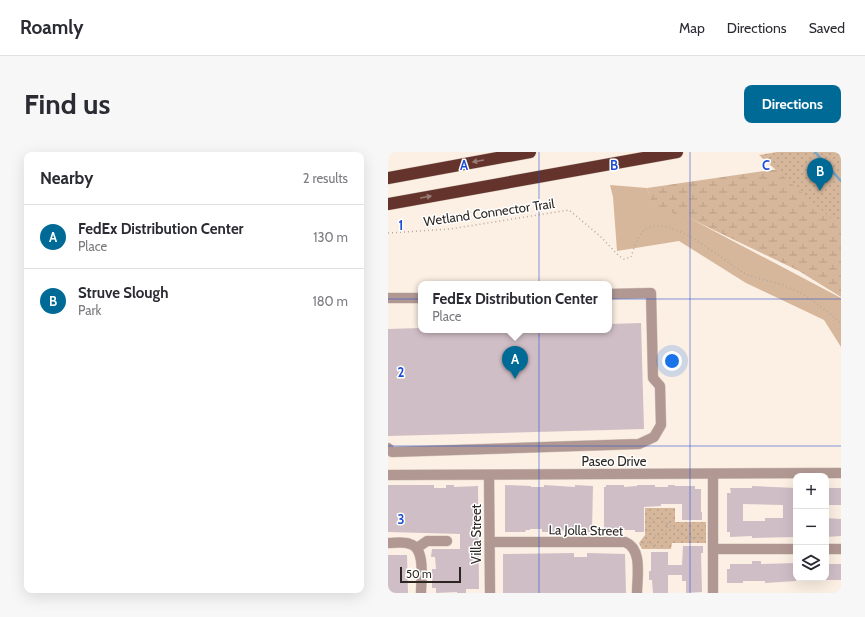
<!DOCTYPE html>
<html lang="en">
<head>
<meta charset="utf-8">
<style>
	body { margin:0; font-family:Cabin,sans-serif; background:#f7f7f7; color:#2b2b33 }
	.controls { position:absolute; right:12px; bottom:12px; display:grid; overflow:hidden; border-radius:8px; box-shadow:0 4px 16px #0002 }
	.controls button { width:36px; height:36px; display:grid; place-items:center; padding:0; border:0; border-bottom:1px solid #e1e1e2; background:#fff; color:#2b2b33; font:20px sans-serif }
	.scale { position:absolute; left:12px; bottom:10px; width:61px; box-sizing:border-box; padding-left:4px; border:2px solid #2b2621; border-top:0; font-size:11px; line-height:14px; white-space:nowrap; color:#2b2621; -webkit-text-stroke:3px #fff; paint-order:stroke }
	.you { position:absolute; left:284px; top:209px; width:14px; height:14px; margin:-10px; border:3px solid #fff; border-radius:50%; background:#1a73e8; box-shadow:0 0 0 6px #1a73e833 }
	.badge { display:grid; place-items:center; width:26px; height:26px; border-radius:50%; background:#006a97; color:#fff; font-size:13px; font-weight:700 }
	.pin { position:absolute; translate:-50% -33px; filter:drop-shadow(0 1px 2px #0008) }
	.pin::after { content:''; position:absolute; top:21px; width:14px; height:12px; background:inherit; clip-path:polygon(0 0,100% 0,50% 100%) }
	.popup { position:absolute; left:30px; top:129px; width:194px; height:52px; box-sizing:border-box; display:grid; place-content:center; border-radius:8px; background:#fff; filter:drop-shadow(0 1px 3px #0005); font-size:13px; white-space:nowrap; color:#7c7c81 }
	.popup b { font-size:15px; color:#2b2b33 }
	.popup::after { content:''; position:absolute; left:50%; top:100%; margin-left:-8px; border:8px solid transparent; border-top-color:#fff }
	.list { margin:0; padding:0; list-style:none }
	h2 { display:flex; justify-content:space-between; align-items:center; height:52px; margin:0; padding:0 16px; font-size:17px }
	h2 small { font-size:13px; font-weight:400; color:#7c7c81 }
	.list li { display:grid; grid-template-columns:26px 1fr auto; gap:12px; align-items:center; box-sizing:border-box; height:64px; padding:0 16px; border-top:1px solid #e1e1e2 }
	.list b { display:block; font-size:15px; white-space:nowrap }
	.list p { margin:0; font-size:13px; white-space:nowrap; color:#7c7c81 }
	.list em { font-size:13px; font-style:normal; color:#7c7c81 }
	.icon { flex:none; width:22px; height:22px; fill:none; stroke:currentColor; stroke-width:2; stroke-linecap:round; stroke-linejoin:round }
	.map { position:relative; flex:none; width:453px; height:441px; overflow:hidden; border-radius:8px }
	header { display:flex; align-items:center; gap:24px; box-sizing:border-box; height:56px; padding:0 20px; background:#fff; border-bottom:1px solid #e1e1e2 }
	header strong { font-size:19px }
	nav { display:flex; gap:22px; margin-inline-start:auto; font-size:14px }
	.intro { display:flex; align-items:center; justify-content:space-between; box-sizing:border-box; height:96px; padding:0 24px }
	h1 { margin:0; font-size:28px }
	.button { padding:10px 18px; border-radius:8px; background:#006a97; color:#fff; font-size:14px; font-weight:700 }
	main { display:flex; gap:24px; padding:0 24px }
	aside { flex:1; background:#fff; border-radius:8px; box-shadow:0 4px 16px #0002 }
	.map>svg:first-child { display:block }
	.grass { fill:#d6b79b }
	.wetland { fill:url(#wetland-marsh) }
	.park { fill:url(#park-dots) }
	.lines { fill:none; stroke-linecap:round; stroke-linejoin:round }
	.stream { stroke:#77a5c8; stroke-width:2.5 }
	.building { fill:#d0bec6; fill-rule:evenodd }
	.minor-casing { stroke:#d6cbc0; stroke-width:11 }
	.highway-casing { stroke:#d6cbc0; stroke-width:13 }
	.path { stroke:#b3a89f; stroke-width:1.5; stroke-dasharray:1 3; stroke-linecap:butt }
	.minor { stroke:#b29893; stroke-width:10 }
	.highway { stroke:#64342c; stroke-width:12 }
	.oneway { fill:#9a7b76 }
	.grid { fill:none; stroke:#1d4ed8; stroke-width:1; stroke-opacity:0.55 }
	.labels { text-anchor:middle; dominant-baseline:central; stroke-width:3; stroke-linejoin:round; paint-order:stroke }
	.street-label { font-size:13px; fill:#2b2621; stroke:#fff }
	.grid-label { font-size:13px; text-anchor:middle; font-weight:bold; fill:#1d4ed8; stroke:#fff; stroke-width:3; stroke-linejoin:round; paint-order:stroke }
</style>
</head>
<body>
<header>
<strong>Roamly</strong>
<nav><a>Map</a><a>Directions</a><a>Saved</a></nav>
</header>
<div class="intro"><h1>Find us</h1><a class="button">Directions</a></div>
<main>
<aside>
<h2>Nearby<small>2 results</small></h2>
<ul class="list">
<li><span class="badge">A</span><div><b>FedEx Distribution Center</b><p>Place</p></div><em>130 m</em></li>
<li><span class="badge">B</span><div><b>Struve Slough</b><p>Park</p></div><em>180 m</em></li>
</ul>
</aside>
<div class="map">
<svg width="453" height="441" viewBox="0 0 453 441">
	<defs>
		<pattern id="wetland-marsh" width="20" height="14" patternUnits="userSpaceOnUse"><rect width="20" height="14" fill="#d6b79b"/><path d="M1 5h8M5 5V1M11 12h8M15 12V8" fill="none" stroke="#b89d85"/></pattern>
		<pattern id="park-dots" width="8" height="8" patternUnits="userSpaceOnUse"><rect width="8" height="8" fill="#d6b79b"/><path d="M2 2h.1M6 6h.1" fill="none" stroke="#b89d85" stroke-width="1.8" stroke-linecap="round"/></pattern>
	</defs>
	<rect width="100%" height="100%" fill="#fcefe3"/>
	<!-- grass -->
	<polygon class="grass" points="222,33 259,36 264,50 305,68 453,146 453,195 436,168 358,131 291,89 229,99 225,45"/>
	<!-- wetland -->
	<polygon class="wetland" points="453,8 453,145 411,119 305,68 265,54 259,36"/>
	<!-- park -->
	<g class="park">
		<polygon points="389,0 453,0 453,75 371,3"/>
		<polygon points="257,356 287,356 287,370 318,370 318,391 284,391 283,397 254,397 251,391 257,383"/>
	</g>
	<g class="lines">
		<!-- stream -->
		<polyline class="stream" points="427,0 453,29"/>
	</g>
	<!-- building -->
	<g class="building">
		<polygon points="253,171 256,277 0,284 0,177 33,176 33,178 221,178 221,172"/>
		<polygon points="0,333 46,333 46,336 58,336 58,333 66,333 66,335 90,334 91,437 78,437 78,441 69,441 69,440 48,441 48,436 44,436 44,417 48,417 47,405 43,405 44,397 72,397 72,382 0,380"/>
		<polygon points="117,333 143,334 143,335 156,335 156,333 187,335 187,333 205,334 204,378 203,380 185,380 185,379 172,378 172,380 154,380 154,377 142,377 142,378 138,378 137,380 117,380"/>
		<polygon points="218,333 236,333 236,335 249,334 249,333 267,333 267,335 280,335 280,333 287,333 287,334 307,334 307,337 313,337 313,360 314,360 314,368 294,368 294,352 273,352 273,354 256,355 256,380 247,380 247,378 234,378 234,380 216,380 216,335 218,335"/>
		<path d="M364,334L408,336V385L364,386V384L342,385V380H339V341H343L342,336H364ZM355,352L395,353V366H377V369H355Z"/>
		<rect x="438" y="336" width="15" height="17"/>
		<polygon points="438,366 453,367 453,384 438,385"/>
		<polygon points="295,394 315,394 315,401 313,401 314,440 298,441 298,429 294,429 294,423 280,423 280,441 265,441 264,428 261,428 261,419 263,419 263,400 280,400 280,413 294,413"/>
		<polygon points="186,401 186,405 199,405 199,401 237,402 238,441 115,441 115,402"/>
		<polygon points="0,403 19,403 20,441 0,441"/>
		<polygon points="364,409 373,409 373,412 408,411 408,429 377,431 377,429 355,429 355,431 339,431 339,417 342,417 342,412 364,412"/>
		<rect x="438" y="412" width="15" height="16"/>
	</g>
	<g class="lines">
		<defs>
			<g id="minor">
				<polyline points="0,146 33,146"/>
				<polyline points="0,296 4,300 251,292 266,285 273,273 272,234 265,226 263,141 221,142"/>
				<polyline points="325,322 325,441"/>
				<polyline points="0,323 453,321"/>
				<polyline points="101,323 102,441"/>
				<path d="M102,390H237C255,397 249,425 249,441"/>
				<path d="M0,391C7,391 15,389 22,392C38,396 33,428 33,441"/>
				<polyline points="29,396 39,389 59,389"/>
				<polyline points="325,397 408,397"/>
				<polyline points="438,397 453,397"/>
			</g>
			<g id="highway">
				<polyline points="0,26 142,0"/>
				<polyline points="0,52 289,0"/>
			</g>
		</defs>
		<!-- minor casing -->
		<use href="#minor" class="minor-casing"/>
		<!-- highway casing -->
		<use href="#highway" class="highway-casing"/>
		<!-- path -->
		<g class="path">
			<path d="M0,81L62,77L181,58L212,84L231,104L236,107L243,105C247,93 251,75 267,74C295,72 333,107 356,121C370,128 388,129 402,136C421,144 437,158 453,171"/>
			<circle cx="270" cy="375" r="9"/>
			<path d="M279,372C294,379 295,388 315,385"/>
			<polyline points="252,393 258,390 268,393 270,391 271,385"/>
		</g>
		<!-- minor -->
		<use href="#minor" class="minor"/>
		<!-- highway -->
		<use href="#highway" class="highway"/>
	</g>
	<!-- one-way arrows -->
	<defs><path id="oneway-solid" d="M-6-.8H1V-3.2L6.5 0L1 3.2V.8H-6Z"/></defs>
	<g class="oneway">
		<use href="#oneway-solid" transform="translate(90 9) rotate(170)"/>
		<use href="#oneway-solid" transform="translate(38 45) rotate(-10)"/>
	</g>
	<!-- grid -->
	<path class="grid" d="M151,0V441M302,0V441M0,147H453M0,294H453"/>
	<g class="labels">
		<!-- street labels -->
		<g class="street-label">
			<text transform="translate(101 60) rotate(-8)">Wetland Connector Trail</text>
			<text x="226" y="309">Paseo Drive</text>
			<text transform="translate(198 378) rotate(1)">La Jolla Street</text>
			<text transform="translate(88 382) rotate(-90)">Villa Street</text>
		</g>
	</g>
	<g class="grid-label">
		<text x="76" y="18">A</text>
		<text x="226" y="18">B</text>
		<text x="378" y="18">C</text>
		<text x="13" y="78">1</text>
		<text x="13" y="225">2</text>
		<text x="13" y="372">3</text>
	</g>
</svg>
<div class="controls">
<button>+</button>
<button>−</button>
<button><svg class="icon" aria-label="layers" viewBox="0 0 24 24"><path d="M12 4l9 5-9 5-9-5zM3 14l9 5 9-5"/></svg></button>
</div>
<div class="scale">50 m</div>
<div class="you"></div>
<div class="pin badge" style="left:127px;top:227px">A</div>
<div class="popup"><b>FedEx Distribution Center</b>Place</div>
<div class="pin badge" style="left:432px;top:39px">B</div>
</div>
</main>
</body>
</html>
